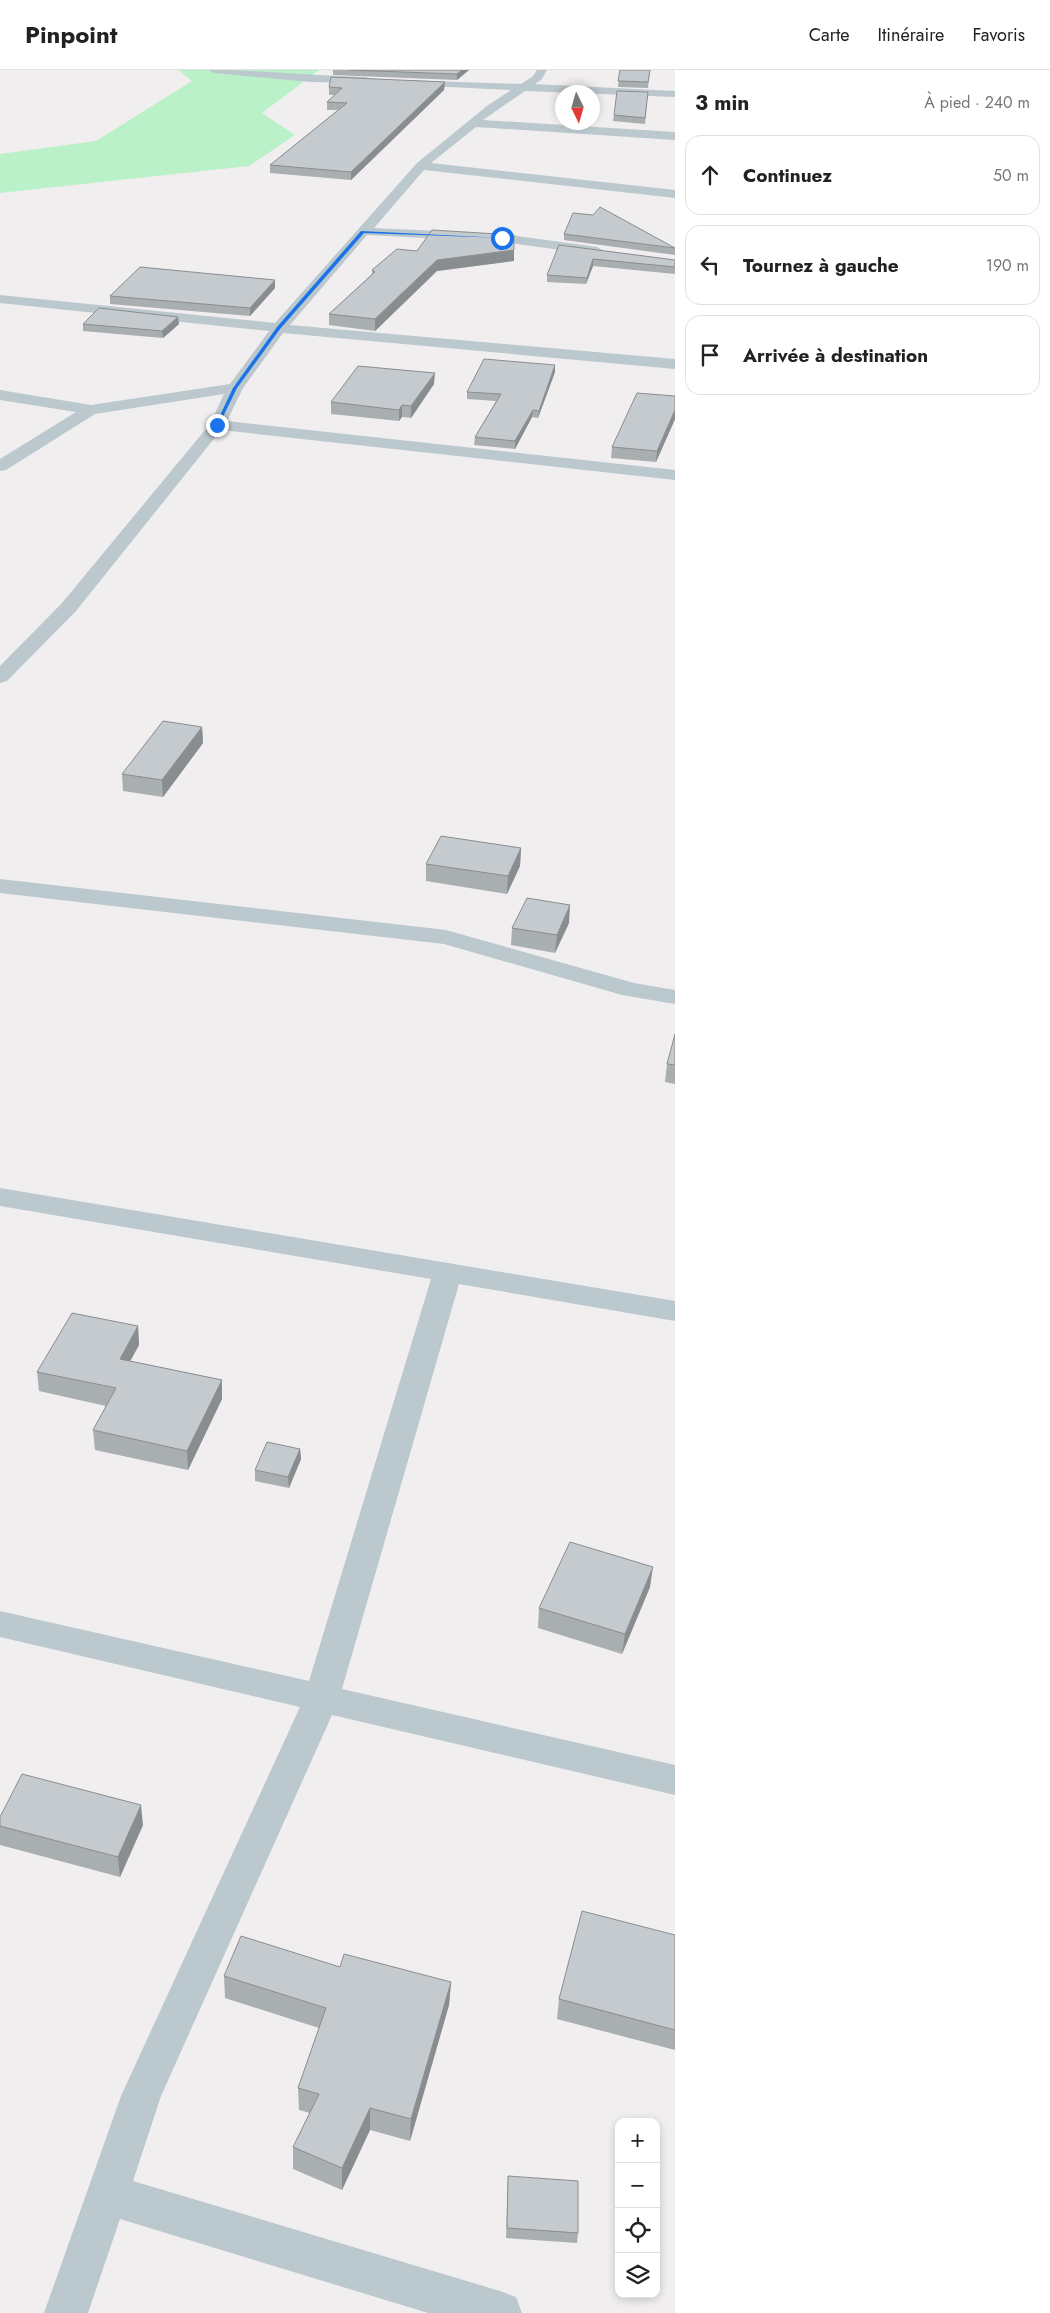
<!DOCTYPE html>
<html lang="fr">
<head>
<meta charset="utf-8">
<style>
	body { margin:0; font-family:Jost,sans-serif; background:#f6f6f6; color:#222 }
	.controls { position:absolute; right:15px; bottom:15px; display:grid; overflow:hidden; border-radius:10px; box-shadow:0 2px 8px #0003 }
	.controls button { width:45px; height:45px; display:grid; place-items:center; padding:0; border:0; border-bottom:1px solid #e0e0e0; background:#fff; color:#222; font:25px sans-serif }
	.compass { position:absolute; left:555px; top:15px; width:45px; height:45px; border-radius:50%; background:#fff; box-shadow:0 2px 8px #0003; rotate:175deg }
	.stop { position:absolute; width:15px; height:15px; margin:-11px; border:4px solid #1a73e8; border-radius:50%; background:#fff }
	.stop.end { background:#1a73e8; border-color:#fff; box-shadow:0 1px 5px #0008 }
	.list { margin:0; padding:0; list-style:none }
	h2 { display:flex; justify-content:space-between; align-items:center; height:65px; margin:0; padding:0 20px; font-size:21px }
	h2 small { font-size:16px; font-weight:400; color:#767676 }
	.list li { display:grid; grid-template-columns:32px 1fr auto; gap:15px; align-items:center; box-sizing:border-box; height:80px; margin:0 10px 10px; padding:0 10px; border:1px solid #e0e0e0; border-radius:15px }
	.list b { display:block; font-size:19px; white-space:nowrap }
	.list em { font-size:16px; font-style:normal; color:#767676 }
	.icon { flex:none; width:28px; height:28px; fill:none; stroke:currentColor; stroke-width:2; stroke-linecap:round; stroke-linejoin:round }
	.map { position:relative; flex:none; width:675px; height:2243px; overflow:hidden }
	header { display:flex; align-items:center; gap:30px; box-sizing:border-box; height:70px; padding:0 25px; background:#fff; border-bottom:1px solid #e0e0e0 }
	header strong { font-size:24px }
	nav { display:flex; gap:28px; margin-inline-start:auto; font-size:18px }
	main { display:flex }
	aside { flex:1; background:#fff }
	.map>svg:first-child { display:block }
	.green { fill:#baf1c8 }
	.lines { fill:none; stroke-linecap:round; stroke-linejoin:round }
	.street { fill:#bbc8ce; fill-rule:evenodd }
	.wall { fill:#a9aeb1 }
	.shaded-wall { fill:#8a8d90 }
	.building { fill:#c5cace; stroke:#8a8d90 }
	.route { fill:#1a73e8 }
</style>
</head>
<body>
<header>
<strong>Pinpoint</strong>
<nav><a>Carte</a><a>Itinéraire</a><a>Favoris</a></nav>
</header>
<main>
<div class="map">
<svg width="675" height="2243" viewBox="0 0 675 2243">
	<rect width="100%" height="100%" fill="#f1eeef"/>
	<!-- green -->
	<polygon class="green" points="178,0 319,0 262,43 295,65 249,96 0,123 0,84 96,71 192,11"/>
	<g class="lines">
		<!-- street -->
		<g class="street">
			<path d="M209,0C261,0 313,6 366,7L372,10L366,13L311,12L214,3Z"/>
			<polygon points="537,0 547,0 541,10 535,14 675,21 675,27 525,21 483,50 675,62 675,70 476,57 431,93 675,120 675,128 424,100 374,158 502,164 597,177 604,181 597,185 502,172 367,165 290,255 675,289 675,299 283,263 243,318 227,351 675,400 675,410 221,360 76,541 7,611 0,613 0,596 62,533 210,354 224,324 95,344 6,400 0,401 0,389 76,342 0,330 0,320 91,335 230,314 269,261 0,233 0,225 275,253 417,93 487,36 511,20 407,15 403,14 403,10 521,14 533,6"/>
			<polygon points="0,809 446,860 634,913 675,920 675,934 622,925 444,874 0,823"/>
			<polygon points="0,1118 675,1231 675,1251 459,1214 342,1619 675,1695 675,1725 332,1645 161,2026 133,2111 500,2221 516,2227 522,2243 428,2243 120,2149 88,2243 44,2243 121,2026 300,1637 0,1567 0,1541 309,1611 431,1209 0,1136"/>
		</g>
	</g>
	<!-- wall -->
	<g class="wall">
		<polygon points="333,0 469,0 457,10 333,5"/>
		<polygon points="620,0 650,0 648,18 618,17"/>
		<polygon points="445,12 444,20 351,110 270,103 270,95 338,40 327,40 327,32 335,25 329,25 329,17"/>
		<polygon points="648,22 645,54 613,51 614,45"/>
		<polygon points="564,164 675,178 675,185 564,170"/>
		<polygon points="559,175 675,190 675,204 593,196 586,214 547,212 547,205"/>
		<polygon points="514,191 437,201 375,261 329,255 329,244 372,204 372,200"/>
		<polygon points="275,218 250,246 110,234 110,226"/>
		<polygon points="178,247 179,254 163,268 83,261 83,254"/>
		<polygon points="555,295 555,302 538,348 532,347 515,379 474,375 475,367 496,331 467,329 467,322"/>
		<polygon points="434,314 411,348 402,347 399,351 331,344 331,332"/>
		<polygon points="675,326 675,349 656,392 611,388 612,377"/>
		<polygon points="202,657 203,673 163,727 123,721 122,704"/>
		<polygon points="521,778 520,796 507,824 426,811 426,794"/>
		<polygon points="569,853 555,883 511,875 512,858"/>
		<polygon points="675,964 675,1014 665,1012 667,994"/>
		<polygon points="138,1256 139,1275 130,1291 222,1310 222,1329 188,1400 95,1380 93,1360 106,1336 39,1321 37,1302"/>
		<polygon points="300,1379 301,1389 289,1418 255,1411 255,1400"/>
		<polygon points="650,1517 622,1584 538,1558 539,1538"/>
		<polygon points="0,1747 143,1755 120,1807 0,1775"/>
		<polygon points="675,1865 675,1980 557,1949 559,1929"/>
		<polygon points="340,1897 451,1912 449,1935 410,2071 370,2060 342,2120 293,2099 293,2077 310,2043 299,2040 298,2018 319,1958 225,1928 224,1906"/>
		<polygon points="508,2106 578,2163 577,2173 506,2168"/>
	</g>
	<!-- shaded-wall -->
	<g class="shaded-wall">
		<polygon points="462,0 469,0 457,10 457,4"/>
		<polygon points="445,12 444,20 351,110 351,102"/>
		<polygon points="514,180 514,191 437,201 375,261 375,249 437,190"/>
		<polygon points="593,189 593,196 586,214 587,208"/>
		<polygon points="275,210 275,218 250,246 250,238"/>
		<polygon points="178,247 179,254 163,268 162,261"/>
		<polygon points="555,295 555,302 538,348 539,341"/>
		<polygon points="435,303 434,314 411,348 411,336"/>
		<polygon points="402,335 402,347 399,351 399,340"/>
		<polygon points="533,340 532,347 515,379 515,371"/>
		<polygon points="675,340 675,349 656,392 657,381"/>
		<polygon points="202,657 203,673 163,727 162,710"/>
		<polygon points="521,778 520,796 507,824 508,806"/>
		<polygon points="570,835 569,853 555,883 557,865"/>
		<polygon points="138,1256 139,1275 121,1308 120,1289"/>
		<polygon points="222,1310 222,1329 188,1400 187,1381"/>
		<polygon points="300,1379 301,1389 289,1418 288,1407"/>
		<polygon points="653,1497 650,1517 622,1584 625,1564"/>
		<polygon points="141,1735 143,1755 120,1807 118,1787"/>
		<polygon points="451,1912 449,1935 410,2071 411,2049"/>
		<polygon points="370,2038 370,2060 342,2120 342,2098"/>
	</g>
	<!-- building -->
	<g class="building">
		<polygon points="349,0 462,0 457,4"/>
		<polygon points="620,0 650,0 648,12 618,11"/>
		<polygon points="331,7 445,12 351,102 270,95 347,33 327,32 342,18 329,17"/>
		<polygon points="617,21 648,22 645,48 614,45"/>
		<polygon points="600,137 675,178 564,164 573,143 593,145"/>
		<polygon points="432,160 514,165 514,180 437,190 375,249 329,244 375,202 372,200 397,179 417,181"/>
		<polygon points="559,175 675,190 675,197 593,189 587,208 547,205"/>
		<polygon points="140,197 275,210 250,238 110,226"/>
		<polygon points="99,238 178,247 162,261 83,254"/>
		<polygon points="484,289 555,295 539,341 533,340 515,371 475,367 501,324 467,322"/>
		<polygon points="358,296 435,303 411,336 402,335 399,340 331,332"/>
		<polygon points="637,323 675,326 675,340 657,381 612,377"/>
		<polygon points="163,651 202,657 162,710 122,704"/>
		<polygon points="441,766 521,778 508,806 426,794"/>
		<polygon points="527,828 570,835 557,865 512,858"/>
		<polygon points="675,964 675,995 667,994"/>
		<polygon points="72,1243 138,1256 120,1289 222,1310 187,1381 93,1360 116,1318 37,1302"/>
		<polygon points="267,1372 300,1379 288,1407 255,1400"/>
		<polygon points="570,1472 653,1497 625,1564 539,1538"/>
		<polygon points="22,1704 141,1735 118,1787 0,1756 0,1747"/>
		<polygon points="582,1841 675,1865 675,1960 559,1929"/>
		<polygon points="241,1866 340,1897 344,1884 451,1912 411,2049 370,2038 342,2098 293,2077 319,2024 298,2018 326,1938 224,1906"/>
		<polygon points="508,2106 578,2111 578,2163 507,2158"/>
	</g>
	<!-- route -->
	<polygon class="route" points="361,161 504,168 364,163 280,259 237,318 219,355 215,356 233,318 277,257"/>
</svg>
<div class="controls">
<button>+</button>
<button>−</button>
<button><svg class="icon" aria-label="locate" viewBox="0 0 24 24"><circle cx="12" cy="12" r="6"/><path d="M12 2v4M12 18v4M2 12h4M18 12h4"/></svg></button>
<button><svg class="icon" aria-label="layers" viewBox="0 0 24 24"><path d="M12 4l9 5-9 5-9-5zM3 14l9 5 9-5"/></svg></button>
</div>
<svg class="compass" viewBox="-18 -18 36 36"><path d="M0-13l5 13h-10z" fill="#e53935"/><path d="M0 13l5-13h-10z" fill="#767676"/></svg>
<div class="stop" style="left:502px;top:168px"></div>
<div class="stop end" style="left:217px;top:355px"></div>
</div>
<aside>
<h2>3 min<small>À pied · 240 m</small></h2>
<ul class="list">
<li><svg class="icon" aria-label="ahead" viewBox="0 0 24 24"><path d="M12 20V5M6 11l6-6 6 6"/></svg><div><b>Continuez</b></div><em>50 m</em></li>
<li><svg class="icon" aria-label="left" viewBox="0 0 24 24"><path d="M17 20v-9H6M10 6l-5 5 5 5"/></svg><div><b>Tournez à gauche</b></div><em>190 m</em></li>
<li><svg class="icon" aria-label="arrive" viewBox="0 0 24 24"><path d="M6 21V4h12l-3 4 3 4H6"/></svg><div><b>Arrivée à destination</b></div></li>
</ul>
</aside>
</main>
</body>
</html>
